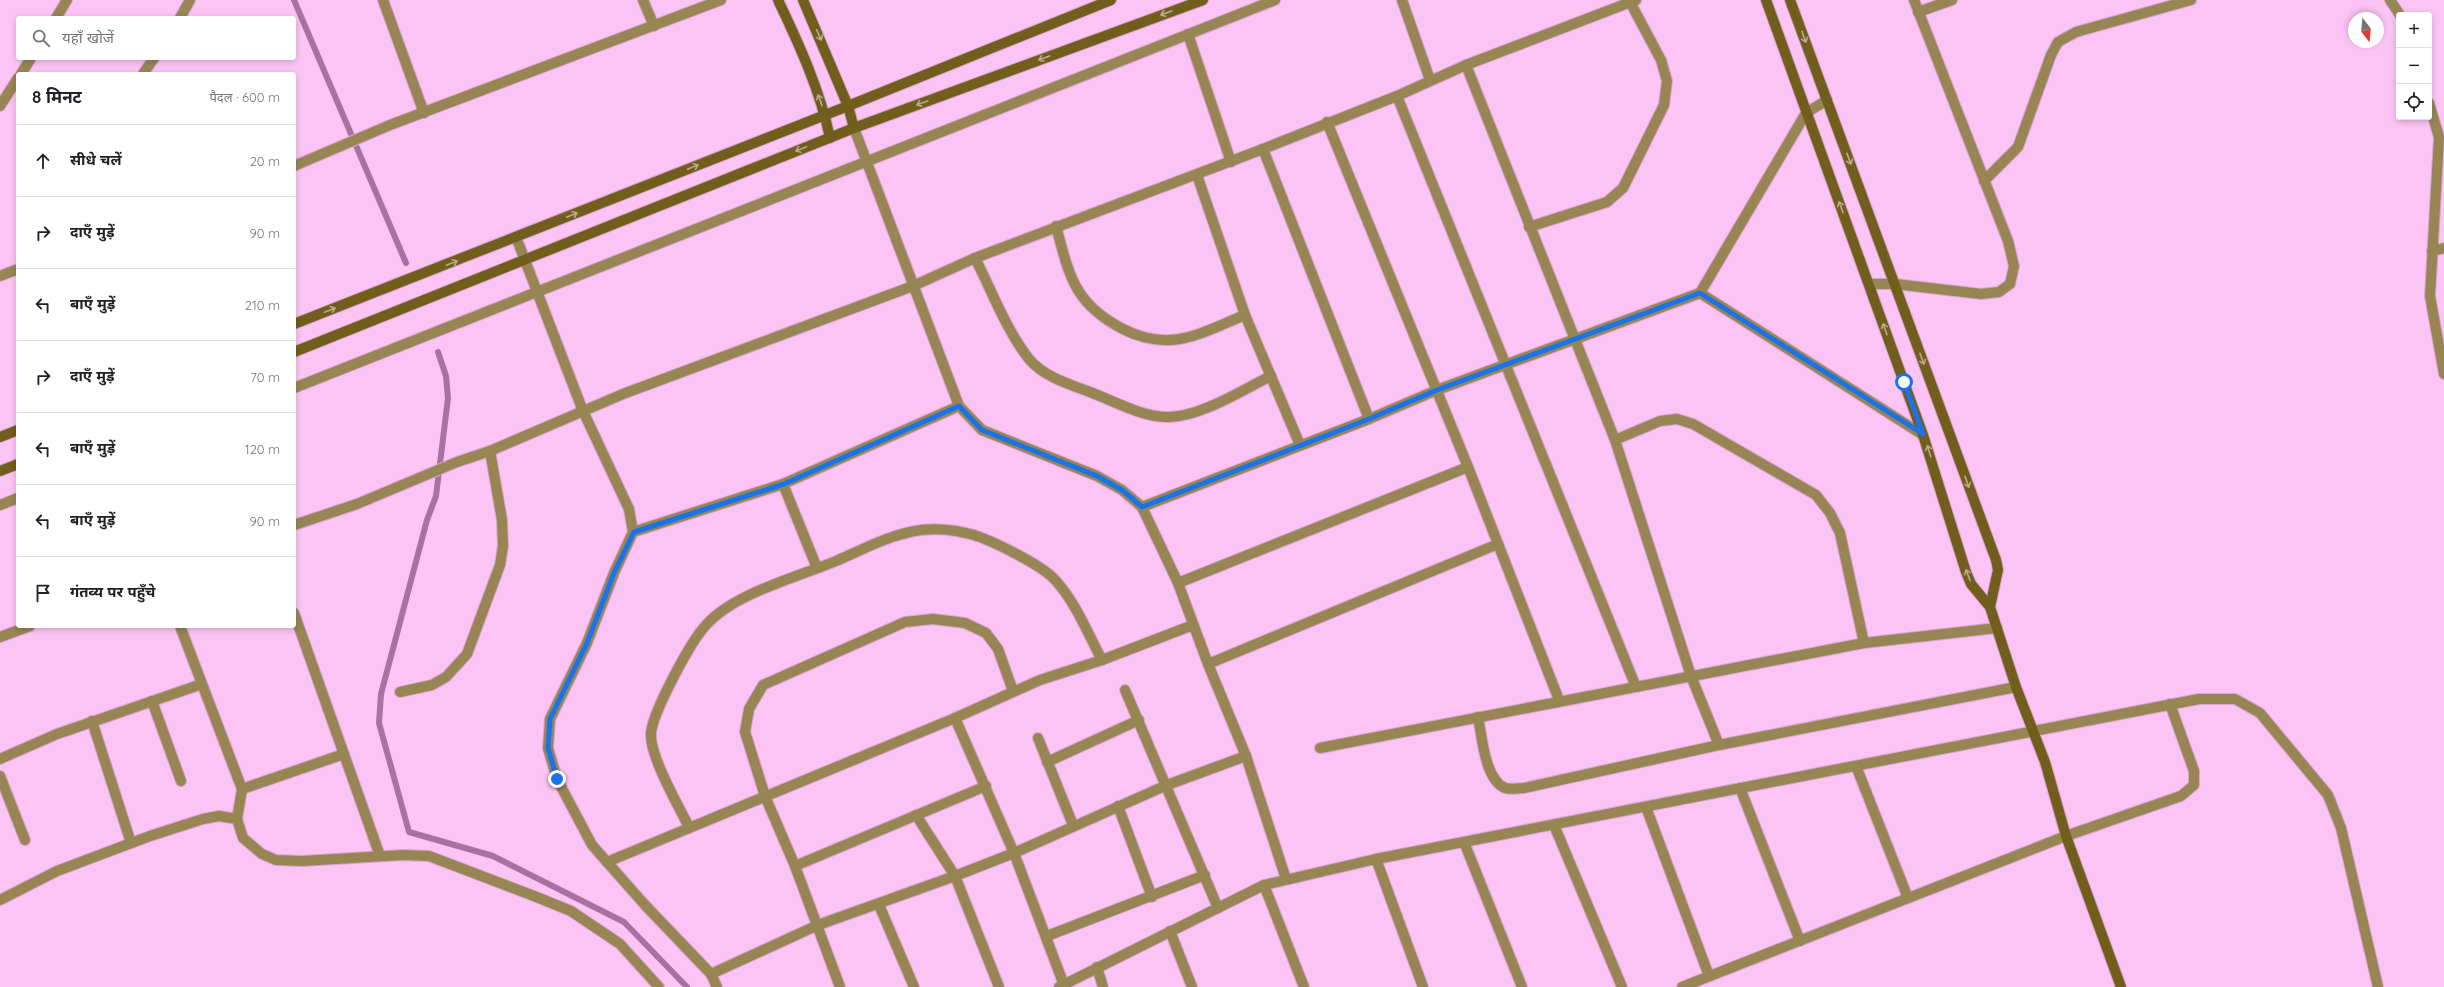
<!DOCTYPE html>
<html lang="hi">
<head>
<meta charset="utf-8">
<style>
	body { margin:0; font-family:Quicksand,"Noto Sans Devanagari",sans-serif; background:#f6f6f6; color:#202124 }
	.controls { position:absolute; right:12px; top:12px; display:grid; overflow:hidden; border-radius:4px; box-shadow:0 2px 6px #0003 }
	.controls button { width:36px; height:36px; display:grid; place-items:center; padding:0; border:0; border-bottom:1px solid #e0e0e0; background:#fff; color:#202124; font:20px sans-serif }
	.compass { position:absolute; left:2348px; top:12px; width:36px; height:36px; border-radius:50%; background:#fff; box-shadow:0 2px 6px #0003; rotate:164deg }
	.stop { position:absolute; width:12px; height:12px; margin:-9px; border:3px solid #1a73e8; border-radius:50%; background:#fff }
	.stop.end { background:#1a73e8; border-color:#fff; box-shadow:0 1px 4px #0008 }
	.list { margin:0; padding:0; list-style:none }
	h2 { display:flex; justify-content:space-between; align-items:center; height:52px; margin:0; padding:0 16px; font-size:17px }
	h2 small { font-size:13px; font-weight:400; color:#757577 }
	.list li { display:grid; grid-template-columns:26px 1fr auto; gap:12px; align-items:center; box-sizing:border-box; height:72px; padding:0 16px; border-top:1px solid #e0e0e0 }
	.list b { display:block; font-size:15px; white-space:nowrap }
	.list em { font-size:13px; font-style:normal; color:#757577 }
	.icon { flex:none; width:22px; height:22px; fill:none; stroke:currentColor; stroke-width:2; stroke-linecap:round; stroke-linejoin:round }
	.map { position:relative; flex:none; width:2444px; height:987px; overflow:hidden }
	.search { position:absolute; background:#fff; box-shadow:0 2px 6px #0003; left:16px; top:16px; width:280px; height:44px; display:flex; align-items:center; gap:10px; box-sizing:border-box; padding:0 14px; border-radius:4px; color:#757577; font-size:15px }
	.panel { position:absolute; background:#fff; box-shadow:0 2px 6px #0003; left:16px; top:72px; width:280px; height:556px; border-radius:4px }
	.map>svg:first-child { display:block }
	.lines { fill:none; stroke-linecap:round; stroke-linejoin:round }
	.stream { stroke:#a970a2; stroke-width:6 }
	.street-casing { stroke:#d7a5d0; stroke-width:12 }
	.secondary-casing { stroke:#d7a5d0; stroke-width:12 }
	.street { stroke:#978654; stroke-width:10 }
	.secondary { stroke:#725e1c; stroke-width:10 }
	.oneway { stroke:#b8ab8c }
	.route { stroke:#1a73e8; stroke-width:5 }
</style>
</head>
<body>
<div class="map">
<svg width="2444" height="987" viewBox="0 0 2444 987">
	<rect width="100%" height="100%" fill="#fcc4f4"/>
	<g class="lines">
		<!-- stream -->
		<g class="stream">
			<polyline points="294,0 406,263"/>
			<polyline points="438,352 446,376 448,398 436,496 427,520 381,694 379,723 409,832 493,856 624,922 687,987"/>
		</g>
		<defs>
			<g id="street">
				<polyline points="383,0 424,113"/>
				<polyline points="643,0 654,26"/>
				<polyline points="1402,0 1430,80"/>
				<polyline points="2390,0 2400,15"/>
				<polyline points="1918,12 1952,0"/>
				<polyline points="56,18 67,0"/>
				<polyline points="180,18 190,0"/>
				<polyline points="1188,34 1231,162"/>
				<polyline points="1466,65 1615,440 1691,676 1719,745"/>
				<polyline points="21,74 31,58"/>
				<polyline points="143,74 154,58"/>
				<polyline points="1397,96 1636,687"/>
				<polyline points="2429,103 2439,137 2430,296 2444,374"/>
				<polyline points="0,106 18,78"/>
				<polyline points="1327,122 1468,467 1559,700"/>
				<polyline points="854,128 959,406 982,430 1097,476 1122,490 1142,507 1178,583 1208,664 1246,756 1286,879"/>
				<polyline points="1263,149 1369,419"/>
				<polyline points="294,166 390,125 721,0"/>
				<polyline points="1197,175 1245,315 1300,445"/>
				<polyline points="1984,181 2018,147 2051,55 2058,42 2076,32 2191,0"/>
				<path d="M1056,226C1069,275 1074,304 1123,329C1136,336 1154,341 1170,340C1195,339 1222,324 1245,315"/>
				<polyline points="1529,227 1607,202 1623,188 1664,105 1667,81 1661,60 1630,2"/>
				<polyline points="516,237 583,411 629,509 633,532 614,573 587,643 550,719 548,748 557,779 592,845 645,905 711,974 717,987"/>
				<polyline points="2432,251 2444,248"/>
				<path d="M975,258C992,291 1006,330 1029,359C1044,377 1069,384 1090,392C1114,401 1142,417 1167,417C1199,418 1242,390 1271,376"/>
				<polyline points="0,276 18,269"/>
				<polyline points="1869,284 1895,284 1981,294 1999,292 2010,284 2014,266 2008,241 1914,0"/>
				<polyline points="1700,293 1923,435"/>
				<polyline points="294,388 1275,0"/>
				<polyline points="1615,440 1660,421 1677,419 1693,424 1816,495 1830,513 1840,533 1864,643"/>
				<polyline points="783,484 817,568"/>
				<polyline points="0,505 18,498"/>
				<polyline points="1142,507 1369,419 1437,390 1700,293 1806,113 1827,100"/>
				<polyline points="294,525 357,504 457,462 490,451 623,394 913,286 975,258 1263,149 1397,96 1466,65 1636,0"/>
				<polyline points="633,532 783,484 959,406"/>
				<polyline points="1178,583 1468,467"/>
				<polyline points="294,613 380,856"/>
				<polyline points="180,626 242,789 237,819"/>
				<polyline points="0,637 30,626"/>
				<polyline points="1208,664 1498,544"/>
				<polyline points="1125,690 1218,908"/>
				<polyline points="400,692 432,685 446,677 467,654 500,565 503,546 502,520 490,451"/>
				<polyline points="152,701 181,781"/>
				<path d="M1478,717C1482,737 1485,780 1505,788C1510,790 1518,788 1524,788L1719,745L2016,687"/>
				<polyline points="955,718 1014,853 1064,985"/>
				<polyline points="92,721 131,843"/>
				<polyline points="1038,738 1073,825"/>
				<polyline points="1320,748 1864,643 1997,628"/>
				<polyline points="0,759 57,734 202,684"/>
				<polyline points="1047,762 1139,720"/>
				<polyline points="1856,766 1908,898"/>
				<polyline points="0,776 25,840"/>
				<polyline points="1740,788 1800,941"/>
				<polyline points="242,789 344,754"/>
				<polyline points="1118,806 1152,897"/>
				<polyline points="1646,807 1709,976"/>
				<polyline points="916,815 955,876 999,987"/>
				<polyline points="1554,825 1622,987"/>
				<path d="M689,827C679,807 649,755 651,733C653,712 691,640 707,624C735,593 798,577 836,561C864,549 891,534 921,530C938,528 957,530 974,535C993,541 1044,566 1056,581C1076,603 1088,634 1102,660"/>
				<polyline points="1464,842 1522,987"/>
				<polyline points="1376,859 1423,987"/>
				<polyline points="607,862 955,718 1040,680 1102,660 1193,625"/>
				<polyline points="795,866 986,786"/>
				<polyline points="1264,885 1304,987"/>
				<polyline points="0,900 57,871 150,836 203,819 219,816 237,819 243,838 262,854 276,860 302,861 403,855 429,856 534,896 571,911 620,944 659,987"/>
				<polyline points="879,905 914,987"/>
				<polyline points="1170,931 1192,987"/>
				<polyline points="1047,936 1205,875"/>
				<polyline points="1097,967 1103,987"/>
				<polyline points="711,974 818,925 955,876 1014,853 1167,785 1246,756"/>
				<polyline points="840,987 795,866 765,796 745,732 749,709 763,685 905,622 933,619 965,623 986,633 998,649 1013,691"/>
				<polyline points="1059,987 1264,885 1376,859 2199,699 2235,699 2260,713 2328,795 2341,828 2378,987"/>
				<polyline points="1682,987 2066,836 2181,796 2194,785 2194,771 2170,704"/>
			</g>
			<g id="secondary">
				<path d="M778,0C799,44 820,90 830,138"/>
				<polyline points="803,0 848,106 854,128"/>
				<polyline points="1766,0 1923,435 1966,572 1971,584 1990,607 2016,687 2045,762 2066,836 2121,987"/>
				<polyline points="1790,0 1996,560 1998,570 1990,607"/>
				<polyline points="294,324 848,106 1111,0"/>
				<polyline points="294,352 854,128 1203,0"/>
				<polyline points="0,437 18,430"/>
				<polyline points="0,471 18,464"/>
			</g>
		</defs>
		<!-- street casing -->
		<use href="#street" class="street-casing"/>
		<!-- secondary casing -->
		<use href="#secondary" class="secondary-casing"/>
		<!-- street -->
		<use href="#street" class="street"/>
		<!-- secondary -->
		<use href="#secondary" class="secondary"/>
	</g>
	<!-- one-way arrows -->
	<defs><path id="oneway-shaft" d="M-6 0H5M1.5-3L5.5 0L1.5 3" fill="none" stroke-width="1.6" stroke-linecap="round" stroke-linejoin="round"/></defs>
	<g class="oneway">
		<use href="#oneway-shaft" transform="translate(1166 13) rotate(160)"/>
		<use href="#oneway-shaft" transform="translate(819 35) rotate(66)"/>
		<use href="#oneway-shaft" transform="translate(1804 37) rotate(70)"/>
		<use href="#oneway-shaft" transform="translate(1044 58) rotate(160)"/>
		<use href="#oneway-shaft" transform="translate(820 100) rotate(-110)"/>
		<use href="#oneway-shaft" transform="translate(922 103) rotate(160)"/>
		<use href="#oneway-shaft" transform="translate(801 149) rotate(158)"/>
		<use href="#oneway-shaft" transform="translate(1849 159) rotate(70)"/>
		<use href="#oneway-shaft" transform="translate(693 167) rotate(-22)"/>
		<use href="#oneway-shaft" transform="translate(1841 207) rotate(-110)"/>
		<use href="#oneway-shaft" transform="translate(572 215) rotate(-22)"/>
		<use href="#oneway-shaft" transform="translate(452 263) rotate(-22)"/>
		<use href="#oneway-shaft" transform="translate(330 310) rotate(-21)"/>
		<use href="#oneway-shaft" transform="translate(1885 329) rotate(-109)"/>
		<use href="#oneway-shaft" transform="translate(1922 359) rotate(70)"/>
		<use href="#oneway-shaft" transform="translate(1929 451) rotate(-107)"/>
		<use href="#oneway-shaft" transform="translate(1967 482) rotate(70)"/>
		<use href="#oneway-shaft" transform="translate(1968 575) rotate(-111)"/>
	</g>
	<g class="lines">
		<!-- route -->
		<polyline class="route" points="557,779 548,748 550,719 587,643 614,573 634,532 784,484 959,406 982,430 1097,476 1122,490 1142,507 1369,419 1437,390 1700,293 1923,434 1904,382"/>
	</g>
</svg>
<div class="controls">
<button>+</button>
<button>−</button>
<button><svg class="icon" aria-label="locate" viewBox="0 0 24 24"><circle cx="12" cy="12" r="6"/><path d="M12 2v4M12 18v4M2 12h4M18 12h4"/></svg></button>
</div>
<svg class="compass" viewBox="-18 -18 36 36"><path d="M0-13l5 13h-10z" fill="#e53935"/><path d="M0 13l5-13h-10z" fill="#757577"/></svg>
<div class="stop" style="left:1904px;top:382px"></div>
<div class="stop end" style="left:557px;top:779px"></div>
<div class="search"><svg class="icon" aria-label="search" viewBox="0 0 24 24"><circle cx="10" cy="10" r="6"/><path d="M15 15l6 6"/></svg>यहाँ खोजें</div>
<section class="panel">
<h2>8 मिनट<small>पैदल · 600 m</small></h2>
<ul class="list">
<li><svg class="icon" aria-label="ahead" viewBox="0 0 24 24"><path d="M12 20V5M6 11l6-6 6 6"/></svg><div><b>सीधे चलें</b></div><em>20 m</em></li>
<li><svg class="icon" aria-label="right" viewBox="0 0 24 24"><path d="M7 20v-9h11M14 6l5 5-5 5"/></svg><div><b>दाएँ मुड़ें</b></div><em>90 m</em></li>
<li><svg class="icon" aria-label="left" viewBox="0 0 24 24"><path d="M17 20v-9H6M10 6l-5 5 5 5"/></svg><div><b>बाएँ मुड़ें</b></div><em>210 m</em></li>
<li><svg class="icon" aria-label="right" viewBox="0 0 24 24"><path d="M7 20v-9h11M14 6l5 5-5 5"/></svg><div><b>दाएँ मुड़ें</b></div><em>70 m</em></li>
<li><svg class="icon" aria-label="left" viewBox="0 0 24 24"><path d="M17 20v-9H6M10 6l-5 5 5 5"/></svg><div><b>बाएँ मुड़ें</b></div><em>120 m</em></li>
<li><svg class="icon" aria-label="left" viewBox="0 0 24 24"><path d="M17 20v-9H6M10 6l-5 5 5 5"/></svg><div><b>बाएँ मुड़ें</b></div><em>90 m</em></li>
<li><svg class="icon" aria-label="arrive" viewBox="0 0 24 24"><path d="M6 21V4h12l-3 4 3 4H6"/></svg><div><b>गंतव्य पर पहुँचे</b></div></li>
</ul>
</section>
</div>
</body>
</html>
